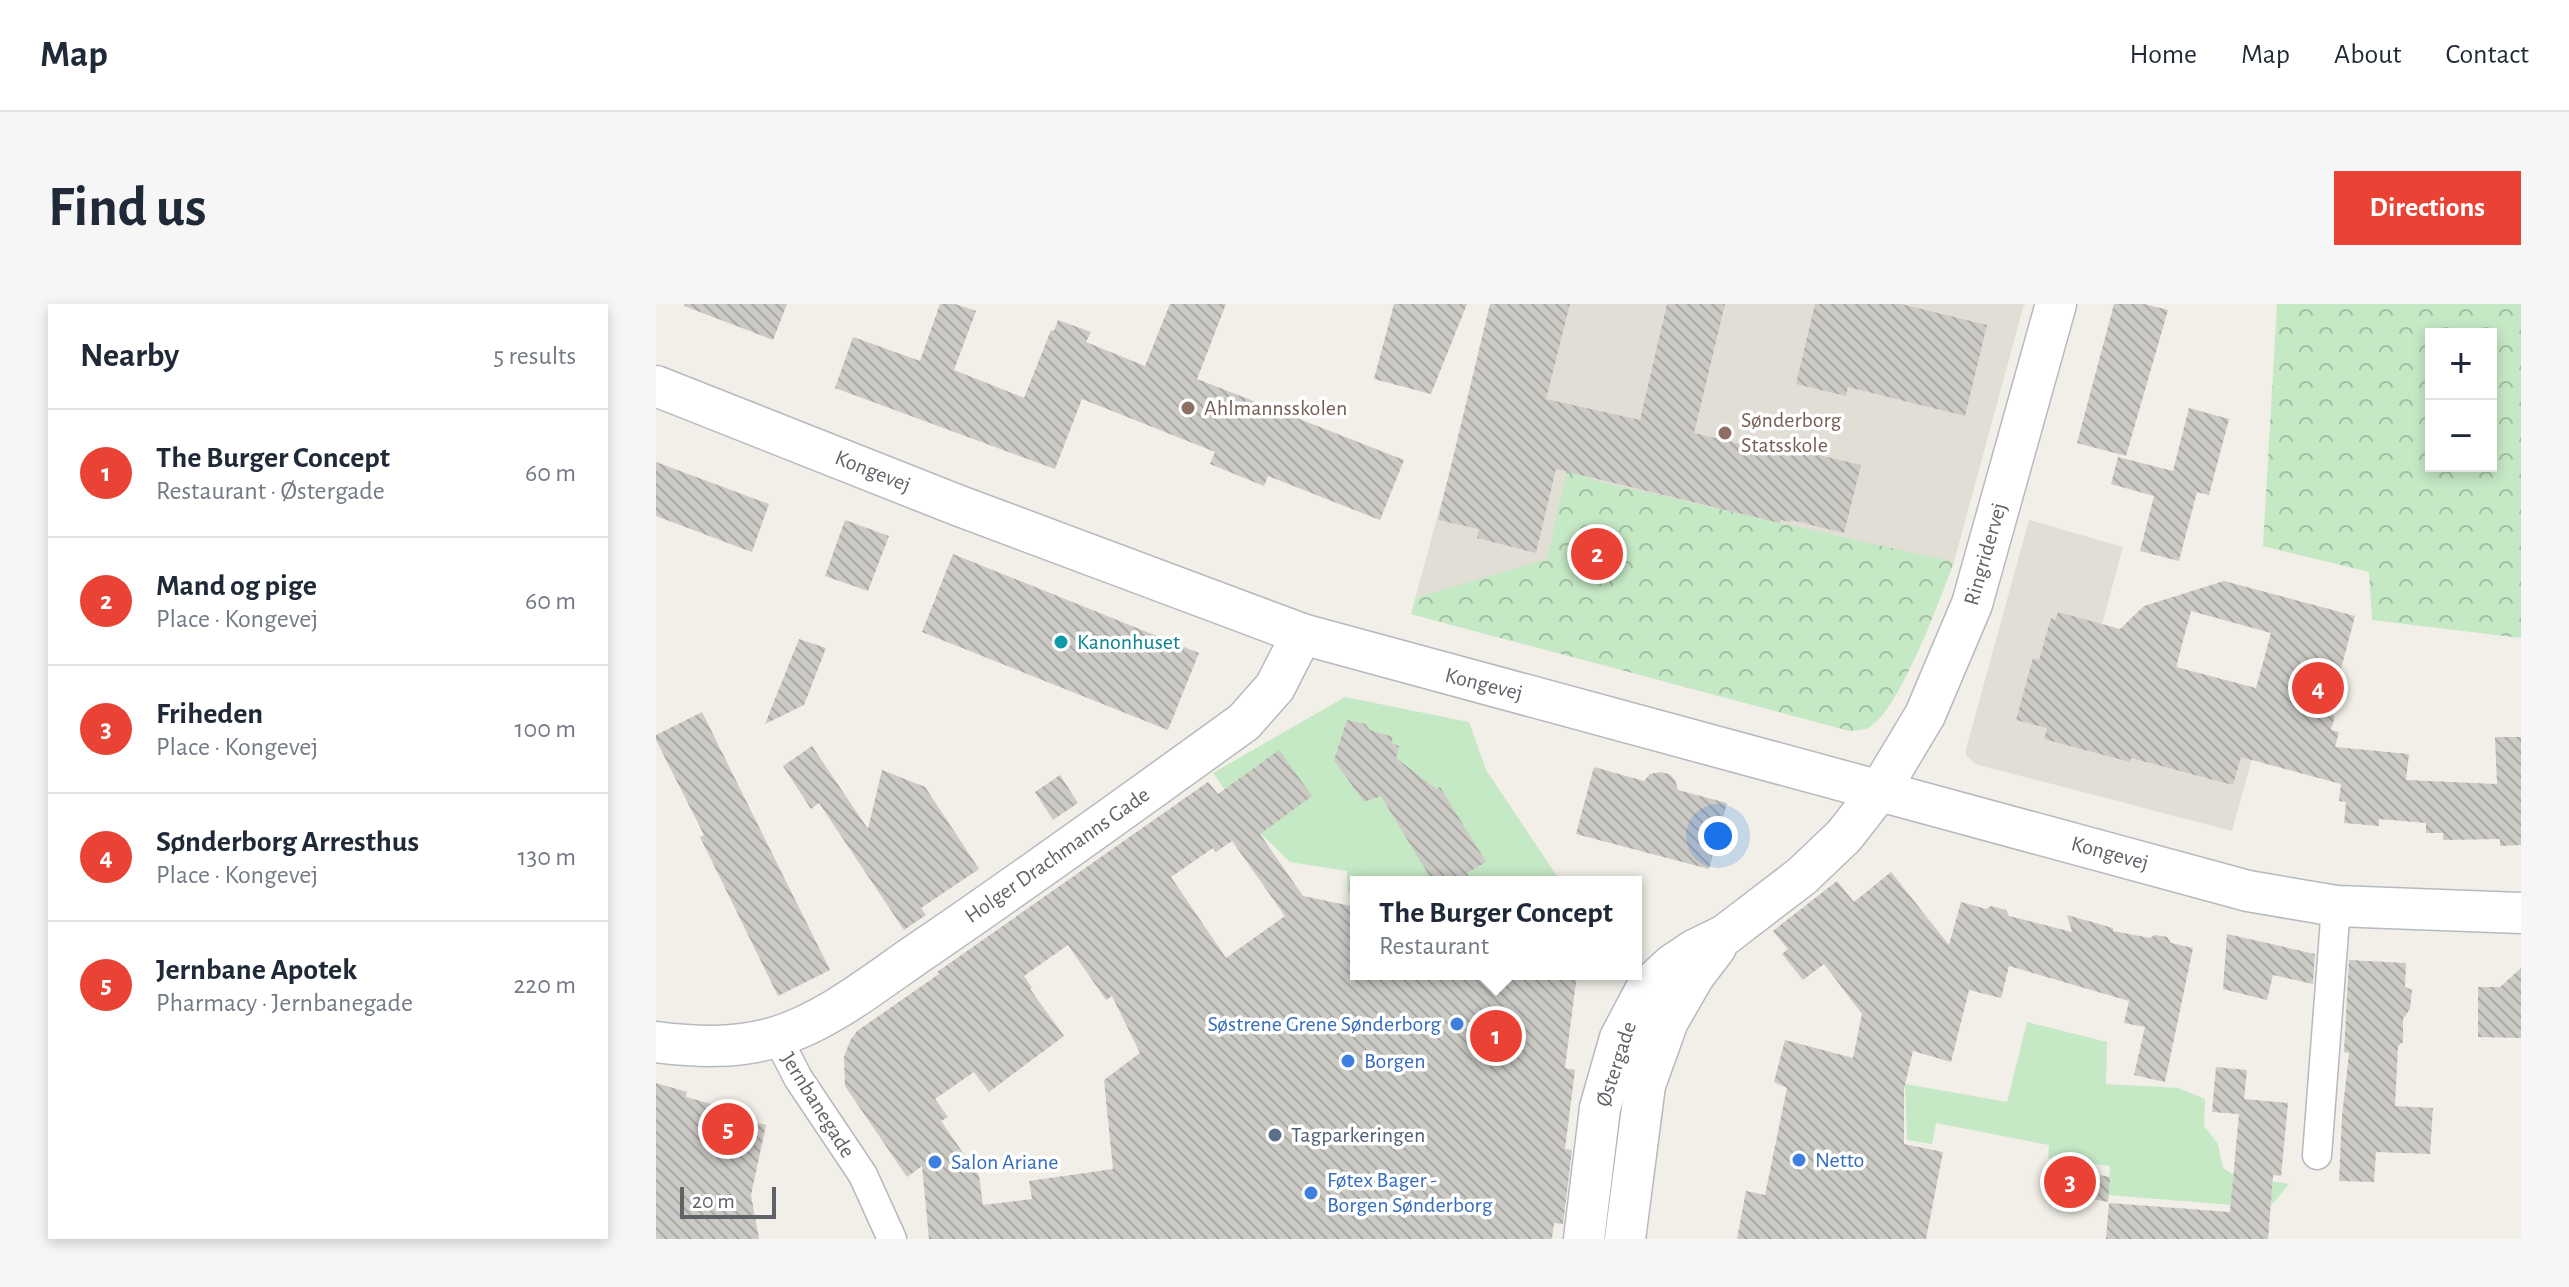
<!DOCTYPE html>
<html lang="en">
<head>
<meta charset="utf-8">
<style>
	body { margin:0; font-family:"Alegreya Sans",sans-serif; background:#f6f6f7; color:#1f2937 }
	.controls { position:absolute; right:24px; top:24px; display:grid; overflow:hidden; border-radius:0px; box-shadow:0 4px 12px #0003 }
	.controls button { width:72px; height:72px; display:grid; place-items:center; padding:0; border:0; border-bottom:2px solid #e0e1e3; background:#fff; color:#1f2937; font:40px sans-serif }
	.scale { position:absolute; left:24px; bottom:20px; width:96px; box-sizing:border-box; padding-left:8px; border:4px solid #5f6368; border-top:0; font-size:22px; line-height:28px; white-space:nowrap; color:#5f6368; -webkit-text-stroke:6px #fff; paint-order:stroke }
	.you { position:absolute; left:1062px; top:532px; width:28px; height:28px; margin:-20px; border:6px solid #fff; border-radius:50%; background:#1a73e8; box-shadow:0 0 0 12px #1a73e833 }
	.badge { display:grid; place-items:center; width:52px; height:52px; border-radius:50%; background:#ea4335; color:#fff; font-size:26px; font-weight:700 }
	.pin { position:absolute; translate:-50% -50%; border:4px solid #fff; box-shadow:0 2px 8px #0006 }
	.popup { position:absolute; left:694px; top:572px; width:292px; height:104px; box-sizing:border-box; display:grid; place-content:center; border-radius:0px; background:#fff; filter:drop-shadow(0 2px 6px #0005); font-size:26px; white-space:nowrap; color:#747a83 }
	.popup b { font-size:30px; color:#1f2937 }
	.popup::after { content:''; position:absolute; left:50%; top:100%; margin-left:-16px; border:16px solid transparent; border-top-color:#fff }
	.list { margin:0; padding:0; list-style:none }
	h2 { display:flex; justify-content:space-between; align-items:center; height:104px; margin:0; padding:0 32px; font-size:34px }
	h2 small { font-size:26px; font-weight:400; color:#747a83 }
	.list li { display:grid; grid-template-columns:52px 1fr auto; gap:24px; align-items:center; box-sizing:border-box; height:128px; padding:0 32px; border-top:2px solid #e0e1e3 }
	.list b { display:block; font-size:30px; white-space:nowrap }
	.list p { margin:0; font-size:26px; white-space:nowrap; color:#747a83 }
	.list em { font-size:26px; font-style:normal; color:#747a83 }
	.map { position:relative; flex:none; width:1865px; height:935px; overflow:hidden; border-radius:0px }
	header { display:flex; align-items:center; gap:48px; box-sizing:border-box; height:112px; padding:0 40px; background:#fff; border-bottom:2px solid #e0e1e3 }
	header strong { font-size:38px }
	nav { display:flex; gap:44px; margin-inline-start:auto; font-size:28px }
	.intro { display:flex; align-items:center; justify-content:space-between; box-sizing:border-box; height:192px; padding:0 48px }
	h1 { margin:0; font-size:56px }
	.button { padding:20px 36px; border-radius:0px; background:#ea4335; color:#fff; font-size:28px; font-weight:700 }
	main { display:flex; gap:48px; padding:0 48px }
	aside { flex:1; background:#fff; border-radius:0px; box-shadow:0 4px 12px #0003 }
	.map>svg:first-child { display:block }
	.education { fill:#e1ded6 }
	.grass { fill:#c5e8c5 }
	.forest { fill:url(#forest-crowns); fill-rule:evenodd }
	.building { fill:url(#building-back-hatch); fill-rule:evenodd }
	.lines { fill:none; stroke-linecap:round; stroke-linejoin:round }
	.street-casing { stroke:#b5b8bc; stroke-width:31 }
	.secondary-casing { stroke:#b6babf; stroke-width:43 }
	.street { stroke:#fff; stroke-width:28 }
	.secondary { stroke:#fff; stroke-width:40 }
	.education-dot { fill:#8d6e63; stroke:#fff; stroke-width:3 }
	.culture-dot { fill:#0f9aa8; stroke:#fff; stroke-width:3 }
	.shop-dot { fill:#3f7fe0; stroke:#fff; stroke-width:3 }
	.service-dot { fill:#5c6f8a; stroke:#fff; stroke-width:3 }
	.labels { text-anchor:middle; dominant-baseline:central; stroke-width:7; stroke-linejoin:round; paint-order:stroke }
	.education-label { font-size:22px; fill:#785e54; stroke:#fff; text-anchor:start }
	.street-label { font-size:22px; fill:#5f6368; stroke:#fff }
	.culture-label { font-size:22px; fill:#0d838f; stroke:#fff; text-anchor:start }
	.shop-label { font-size:22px; fill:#366cbe; stroke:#fff; text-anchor:start }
	.service-label { font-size:22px; fill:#4e5e75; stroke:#fff; text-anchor:start }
</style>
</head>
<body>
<header>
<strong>Map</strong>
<nav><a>Home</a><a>Map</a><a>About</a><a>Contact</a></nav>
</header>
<div class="intro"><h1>Find us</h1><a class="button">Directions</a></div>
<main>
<aside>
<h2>Nearby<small>5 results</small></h2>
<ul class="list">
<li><span class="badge">1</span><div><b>The Burger Concept</b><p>Restaurant · Østergade</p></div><em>60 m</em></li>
<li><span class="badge">2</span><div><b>Mand og pige</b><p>Place · Kongevej</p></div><em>60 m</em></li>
<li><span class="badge">3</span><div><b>Friheden</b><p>Place · Kongevej</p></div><em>100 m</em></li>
<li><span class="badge">4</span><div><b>Sønderborg Arresthus</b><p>Place · Kongevej</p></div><em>130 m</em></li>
<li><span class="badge">5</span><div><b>Jernbane Apotek</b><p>Pharmacy · Jernbanegade</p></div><em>220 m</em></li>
</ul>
</aside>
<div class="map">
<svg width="1865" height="935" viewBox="0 0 1865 935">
	<defs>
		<pattern id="forest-crowns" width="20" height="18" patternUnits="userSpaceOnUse" patternTransform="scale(2)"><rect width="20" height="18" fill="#c5e8c5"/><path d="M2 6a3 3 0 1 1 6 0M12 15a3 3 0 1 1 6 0" fill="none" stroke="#a3c0a4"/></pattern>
		<pattern id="building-back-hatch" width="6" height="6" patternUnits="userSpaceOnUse" patternTransform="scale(2)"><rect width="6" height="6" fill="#cccac5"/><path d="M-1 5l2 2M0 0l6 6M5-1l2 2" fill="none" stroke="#a9a8a4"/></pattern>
	</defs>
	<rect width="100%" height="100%" fill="#f1efe8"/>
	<!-- education -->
	<g class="education">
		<polygon points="839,0 1368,0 1298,258 1269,332 1236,396 1214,423 1194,427 755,310"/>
		<polygon points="1373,216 1467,243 1441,339 1522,361 1519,374 1607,415 1576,527 1319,460 1310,451 1310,445"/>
	</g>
	<!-- grass -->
	<g class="grass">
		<polygon points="689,393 813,418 830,466 905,578 700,578 700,591 692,589 691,567 634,558 588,513 557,469"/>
		<polygon points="1371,718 1451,738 1450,780 1522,784 1549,795 1548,822 1562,840 1567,864 1579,872 1633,880 1613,904 1452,891 1454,862 1392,854 1393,841 1280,819 1276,840 1251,836 1249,780 1351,798"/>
	</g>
	<!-- forest -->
	<g class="forest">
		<path d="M1621,0H1865V334L1716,316L1713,268L1607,242ZM1775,30H1835V162H1775Z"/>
		<path d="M912,162L937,168L936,176L1298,258C1285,292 1243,409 1212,424C1207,426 1199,426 1194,427L755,310L760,294L891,255Z"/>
	</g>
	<!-- building -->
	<g class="building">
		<polygon points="28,0 131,0 117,36 28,2"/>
		<polygon points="284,0 299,0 320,7 298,66 368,94 395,26 398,27 402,16 435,28 430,38 489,62 514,0 570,0 541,75 748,156 724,216 612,172 608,182 554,160 559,148 426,95 399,165 179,84 197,33 264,57"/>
		<polygon points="738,0 811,0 775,90 718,75"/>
		<polygon points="834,0 914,0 890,95 984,116 1011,0 1069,0 1038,129 1135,152 1137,145 1205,161 1188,229 1135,216 1135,218 1125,216 1124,219 900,165 880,249 821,234 823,225 782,216"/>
		<polygon points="1159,0 1245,0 1331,21 1309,112 1192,83 1190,92 1140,80"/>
		<polygon points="1458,0 1488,0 1512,6 1470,152 1421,139"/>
		<polygon points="1533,104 1573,115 1553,191 1541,188 1523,257 1484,247 1498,192 1455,180 1462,153 1517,167"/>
		<polygon points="0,158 113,200 96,248 0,212"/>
		<polygon points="189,216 233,232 212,287 169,272"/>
		<polygon points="297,250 543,349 512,426 266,328"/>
		<path d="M1568,277L1699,312L1673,410L1679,412L1675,426L1683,428L1679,443L1753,450L1750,476L1841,480L1839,433H1865V541L1844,542V535L1787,536V529H1770V519L1723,515V522L1688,519L1690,498L1683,497L1685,480L1585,453L1577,481L1475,454L1474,458L1388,435L1391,424L1360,416L1377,354L1383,356L1395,314L1399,316L1402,308L1464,325L1488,302ZM1535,307L1615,329L1600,384L1520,363Z"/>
		<polygon points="143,335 170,344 148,401 109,420"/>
		<polygon points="46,408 174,666 122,692 44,533 48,531 0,436 0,431"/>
		<polygon points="691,416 709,420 714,426 737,433 735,439 743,442 740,454 780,485 784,483 830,558 811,569 816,578 777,578 725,492 708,498 678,456"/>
		<polygon points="156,442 212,525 226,466 269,483 323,565 265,604 270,611 248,626 163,499 155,505 127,462"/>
		<path d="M623,446L656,492L604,530L647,592L700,603V670H921L909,764L919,766L909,845L916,846L907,920L898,919L896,935H273L266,862L251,873L189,782L188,753L194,737L201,727L283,670L281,668L552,478L562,490ZM576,537L629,612L570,654L515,573L557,544L560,548ZM412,641L450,696L456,692L484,749L448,776L457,865L373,877L376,895L327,901L323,872L285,817L292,813L279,795L318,768L333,788L408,732L374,685L376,684L368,672Z"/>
		<polygon points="938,463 988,477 994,470 1004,468 1013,470 1019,476 1022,486 1071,499 1053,565 920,530"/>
		<polygon points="404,471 422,499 397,516 379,488"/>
		<polygon points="1235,568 1293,641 1305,598 1330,605 1335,602 1350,606 1353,612 1416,628 1411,611 1457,624 1457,627 1494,634 1499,631 1511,633 1515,639 1537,644 1509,778 1478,771 1489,723 1468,719 1473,697 1353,662 1345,694 1313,686 1295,758 1257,747 1248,785 1248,840 1287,848 1270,935 1081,935 1090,887 1109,891 1131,784 1118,778 1129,736 1197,754 1206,710 1168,660 1147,676 1126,650 1132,645 1117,627 1181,577 1198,598"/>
		<polygon points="1571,630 1659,650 1657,680 1617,671 1611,696 1567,685"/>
		<polygon points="1693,656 1750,659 1749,683 1756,686 1754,705 1747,715 1747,738 1742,742 1739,802 1777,804 1774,850 1720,848 1718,878 1683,877 1686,812 1693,749 1688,748"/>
		<polygon points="1865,664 1865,734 1822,733 1822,683 1844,683"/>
		<polygon points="1560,763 1591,766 1588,795 1632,799 1625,872 1617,871 1612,935 1450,935 1453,899 1574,908 1583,810 1556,808"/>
		<polygon points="0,779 31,788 30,793 99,812 98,818 110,821 95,891 103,935 0,935"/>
		<polygon points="1398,863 1454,873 1452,898 1393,887"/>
	</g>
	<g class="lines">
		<defs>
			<g id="street">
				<polyline points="121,733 142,774 207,871 236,935"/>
				<polyline points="1661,851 1680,602"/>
			</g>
			<g id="secondary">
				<polyline points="0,82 301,201 646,330 1592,587 1680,602 1865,609"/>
				<path d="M0,738C41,743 80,745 120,733C175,716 223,675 271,643C378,570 483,494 588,418L619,383L646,330"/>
				<polyline points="928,935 944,804 964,734 990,685 1016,661 1040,645 1069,631 1146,572 1188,532 1224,486 1269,411 1316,300 1400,0"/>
				<polyline points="969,935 989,781 1012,717 1038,672 1060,643"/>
			</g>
		</defs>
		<!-- street casing -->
		<use href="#street" class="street-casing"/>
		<!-- secondary casing -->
		<use href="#secondary" class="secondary-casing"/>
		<!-- street -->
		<use href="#street" class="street"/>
		<!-- secondary -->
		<use href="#secondary" class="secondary"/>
	</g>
	<!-- markers -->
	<g class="education-dot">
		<circle cx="532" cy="104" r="8"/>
		<circle cx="1069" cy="129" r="8"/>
	</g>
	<circle class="culture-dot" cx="405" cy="338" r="8"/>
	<g class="shop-dot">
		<circle cx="801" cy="720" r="8"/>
		<circle cx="692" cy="757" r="8"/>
		<circle cx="1143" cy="856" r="8"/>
		<circle cx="279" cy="858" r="8"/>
		<circle cx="655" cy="889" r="8"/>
	</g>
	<circle class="service-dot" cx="619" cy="831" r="8"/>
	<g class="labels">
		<!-- education labels -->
		<g class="education-label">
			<text x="548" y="104">Ahlmannsskolen</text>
			<text x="1085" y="116">Sønderborg<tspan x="1085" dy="25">Statsskole</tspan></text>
		</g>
		<!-- street labels -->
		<g class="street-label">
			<text transform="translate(217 167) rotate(22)">Kongevej</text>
			<text transform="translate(1329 250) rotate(-74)">Ringridervej</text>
			<text transform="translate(828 380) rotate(14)">Kongevej</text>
			<text transform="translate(1454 549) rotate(15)">Kongevej</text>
			<text transform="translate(401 551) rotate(-35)">Holger Drachmanns Gade</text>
			<text transform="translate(960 760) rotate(-72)">Østergade</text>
			<text transform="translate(162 801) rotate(58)">Jernbanegade</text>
		</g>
		<!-- culture labels -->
		<g class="culture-label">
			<text x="421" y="338">Kanonhuset</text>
		</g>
		<!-- shop labels -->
		<g class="shop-label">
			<text x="785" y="720" text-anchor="end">Søstrene Grene Sønderborg</text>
			<text x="708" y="757">Borgen</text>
			<text x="1159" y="856">Netto</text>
			<text x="295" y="858">Salon Ariane</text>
			<text x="671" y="876">Føtex Bager -<tspan x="671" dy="25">Borgen Sønderborg</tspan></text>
		</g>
		<!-- service labels -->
		<g class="service-label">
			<text x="635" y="831">Tagparkeringen</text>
		</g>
	</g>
</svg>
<div class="controls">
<button>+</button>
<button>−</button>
</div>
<div class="scale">20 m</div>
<div class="you"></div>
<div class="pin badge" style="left:840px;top:732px">1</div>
<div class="popup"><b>The Burger Concept</b>Restaurant</div>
<div class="pin badge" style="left:941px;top:250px">2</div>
<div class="pin badge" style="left:1414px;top:878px">3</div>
<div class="pin badge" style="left:1662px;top:384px">4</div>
<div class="pin badge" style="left:72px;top:825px">5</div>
</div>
</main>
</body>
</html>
